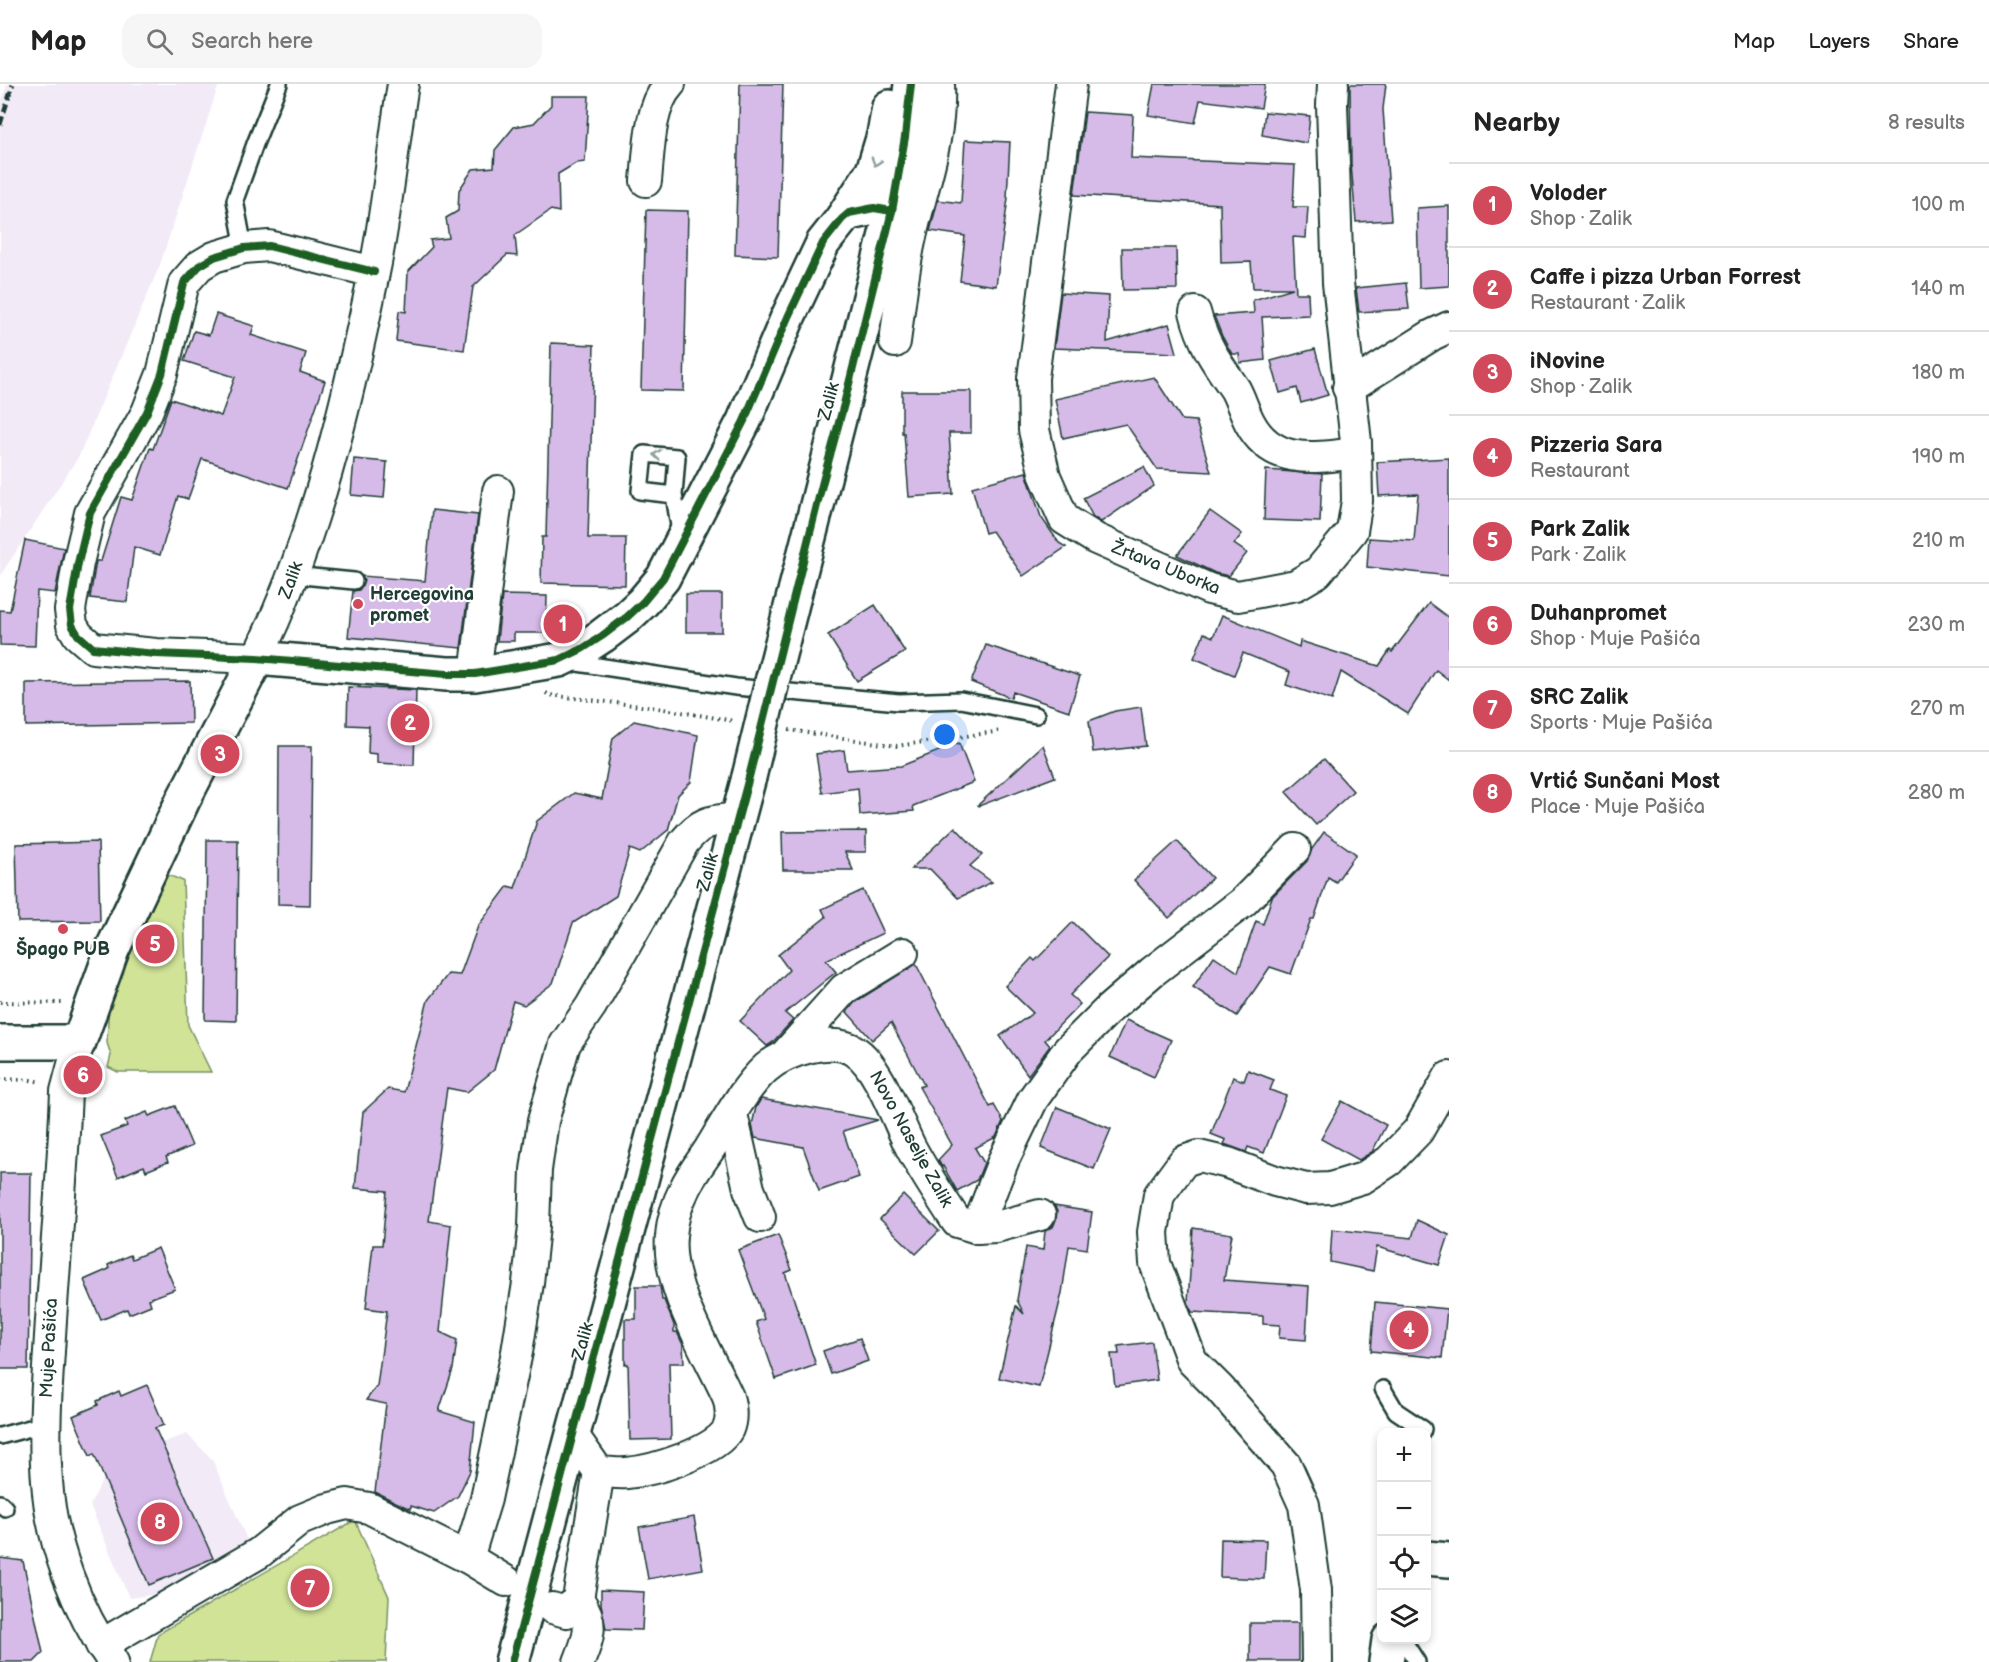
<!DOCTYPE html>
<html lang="en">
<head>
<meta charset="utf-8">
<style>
	body { margin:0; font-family:"Balsamiq Sans",sans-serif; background:#f6f6f6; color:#222 }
	.controls { position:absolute; right:18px; bottom:18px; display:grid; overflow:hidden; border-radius:12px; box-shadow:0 3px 9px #0003 }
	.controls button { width:54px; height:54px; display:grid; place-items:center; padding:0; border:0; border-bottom:2px solid #e0e0e0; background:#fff; color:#222; font:30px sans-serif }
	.you { position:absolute; left:945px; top:651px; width:21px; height:21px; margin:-15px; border:4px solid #fff; border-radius:50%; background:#1a73e8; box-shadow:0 0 0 9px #1a73e833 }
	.badge { display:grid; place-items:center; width:39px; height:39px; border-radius:50%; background:#d1495b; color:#fff; font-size:20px; font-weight:700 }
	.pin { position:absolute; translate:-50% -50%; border:3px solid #fff; box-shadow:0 2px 6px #0006 }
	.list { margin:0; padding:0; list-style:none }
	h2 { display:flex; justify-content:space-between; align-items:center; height:78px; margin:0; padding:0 24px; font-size:26px }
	h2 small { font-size:20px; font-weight:400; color:#767676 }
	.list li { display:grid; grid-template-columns:39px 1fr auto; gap:18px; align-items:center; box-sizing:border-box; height:84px; padding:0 24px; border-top:2px solid #e0e0e0 }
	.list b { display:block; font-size:22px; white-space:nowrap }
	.list p { margin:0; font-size:20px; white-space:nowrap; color:#767676 }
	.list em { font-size:20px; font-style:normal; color:#767676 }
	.icon { flex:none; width:33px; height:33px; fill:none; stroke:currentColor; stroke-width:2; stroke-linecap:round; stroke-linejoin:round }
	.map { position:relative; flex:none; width:1449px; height:1578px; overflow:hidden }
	header { display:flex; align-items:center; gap:36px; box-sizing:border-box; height:84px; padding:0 30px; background:#fff; border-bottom:2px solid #e0e0e0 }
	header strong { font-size:28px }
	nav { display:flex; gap:33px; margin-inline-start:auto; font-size:21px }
	.search { width:420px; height:54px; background:#f6f6f6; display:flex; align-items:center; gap:15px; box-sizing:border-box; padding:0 21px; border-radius:18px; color:#767676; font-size:22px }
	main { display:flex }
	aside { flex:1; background:#fff }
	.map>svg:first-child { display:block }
	.built { fill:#f3eaf8 }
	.green { fill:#d0e397; stroke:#789066; stroke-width:1.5 }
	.building { fill:#d6bae8; stroke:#1f3d34; stroke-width:1.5 }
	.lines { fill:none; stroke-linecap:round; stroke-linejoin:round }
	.lane-casing { stroke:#1f3d34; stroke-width:20 }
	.street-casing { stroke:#1f3d34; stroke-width:34 }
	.secondary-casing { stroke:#1f3d34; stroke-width:38 }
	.primary-casing { stroke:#1f3d34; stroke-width:38 }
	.path { stroke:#1f3d34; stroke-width:4; stroke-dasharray:1.5 4.5; stroke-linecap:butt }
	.lane { stroke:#fff; stroke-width:15 }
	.street { stroke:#fff; stroke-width:30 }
	.secondary { stroke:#fff; stroke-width:33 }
	.primary { stroke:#fff; stroke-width:33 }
	.rail { stroke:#1f3d34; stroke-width:4.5; stroke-dasharray:9 4.5; stroke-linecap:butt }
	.primary-bridge-casing { stroke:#1f3d34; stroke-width:38; stroke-linecap:butt }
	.primary-bridge { stroke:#fff; stroke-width:33 }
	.cycleway-casing { stroke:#fff; stroke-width:11 }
	.cycleway { stroke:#1b5e20; stroke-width:8 }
	.oneway { stroke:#8f9e9a }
	.poi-dot { fill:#d1495b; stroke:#fff; stroke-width:2 }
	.labels { text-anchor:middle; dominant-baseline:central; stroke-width:4.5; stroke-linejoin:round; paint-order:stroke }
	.street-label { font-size:18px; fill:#1f3d34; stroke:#fff }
	.poi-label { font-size:18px; font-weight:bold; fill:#1f3d34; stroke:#fff; text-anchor:start }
</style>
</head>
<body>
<header>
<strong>Map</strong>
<div class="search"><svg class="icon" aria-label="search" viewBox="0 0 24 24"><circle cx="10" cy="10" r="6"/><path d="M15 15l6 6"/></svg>Search here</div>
<nav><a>Map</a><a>Layers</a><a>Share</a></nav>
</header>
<main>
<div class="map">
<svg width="1449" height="1578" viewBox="0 0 1449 1578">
	<rect width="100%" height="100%" fill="#fff"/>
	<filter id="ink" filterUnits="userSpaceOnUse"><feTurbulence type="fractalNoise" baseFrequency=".0167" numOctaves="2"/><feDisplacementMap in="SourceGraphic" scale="12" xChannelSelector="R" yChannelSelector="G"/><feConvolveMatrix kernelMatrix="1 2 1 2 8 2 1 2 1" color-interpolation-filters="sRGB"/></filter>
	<g filter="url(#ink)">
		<!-- built -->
		<g class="built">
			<polygon points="7,0 219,0 160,181 79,372 0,492 0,22"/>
			<polygon points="187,1350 212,1375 249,1460 160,1510 129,1514 90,1421 113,1376"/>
		</g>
		<!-- green -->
		<g class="green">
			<polygon points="156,786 183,797 188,941 211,988 118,988 108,983 111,971 107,959 110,892"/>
			<polygon points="355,1436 389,1513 386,1578 150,1578 158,1550"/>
		</g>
		<!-- building -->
		<g class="building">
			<polygon points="740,0 783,0 778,173 735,171"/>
			<polygon points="1154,0 1265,0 1261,24 1200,16 1195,39 1148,31"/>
			<polygon points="1350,0 1386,0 1383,25 1391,136 1356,138 1351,80"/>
			<polygon points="551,12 589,12 585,78 576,79 558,90 559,128 551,126 515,151 517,172 507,171 473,203 464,266 396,257 399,227 406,228 408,188 432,163 430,156 449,154 446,134 458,127 459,106 473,85 494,83 495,66 514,43 534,39 551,21"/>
			<polygon points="1085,28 1133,31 1131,74 1295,81 1293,123 1308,123 1306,154 1293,153 1296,209 1308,209 1309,231 1262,233 1265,276 1240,279 1239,270 1232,270 1222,252 1214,232 1254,229 1253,216 1293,204 1253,204 1251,178 1221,179 1220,120 1074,111"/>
			<polygon points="1265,28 1310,32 1307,59 1262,51"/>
			<polygon points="965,56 1010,58 1007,113 1008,114 996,202 960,197 965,152 930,147 938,116 961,119"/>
			<polygon points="1449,122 1449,202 1419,204 1417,124"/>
			<polygon points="646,126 688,127 684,307 641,306"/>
			<polygon points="1122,164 1176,164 1177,205 1123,206"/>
			<polygon points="1406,199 1409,225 1359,228 1356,204"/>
			<polygon points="1061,209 1109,212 1107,258 1169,240 1177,269 1054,264"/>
			<polygon points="216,230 254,242 251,251 306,269 300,288 325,297 288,404 202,375 188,415 178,412 160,471 134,463 127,518 90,514 96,477 101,477 121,413 132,416 150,364 153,365 171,315 221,332 235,293 184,277 194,247 209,251"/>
			<polygon points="551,259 594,261 588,454 626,454 625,501 541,499 542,453 546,453"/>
			<polygon points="1315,265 1328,311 1301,319 1297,304 1280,309 1271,277"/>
			<polygon points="1154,293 1182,336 1196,337 1211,388 1157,385 1126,340 1063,354 1055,315"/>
			<polygon points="902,307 971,307 971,349 949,349 953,410 909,413 904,349 902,349"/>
			<polygon points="1449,374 1449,492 1367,483 1369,454 1414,457 1418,410 1379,412 1377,378"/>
			<polygon points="354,375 387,378 384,414 351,411"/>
			<polygon points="1144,383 1154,402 1101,438 1093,433 1083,414"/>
			<polygon points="1266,386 1322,390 1320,438 1264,436"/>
			<polygon points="1026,388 1041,433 1059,459 1066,463 1023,492 992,447 985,449 972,403"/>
			<polygon points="432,426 478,431 461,564 348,553 353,507 359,506 362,502 364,497 362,492 425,497"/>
			<polygon points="1210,427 1242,450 1234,460 1247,469 1229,492 1215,489 1177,471"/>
			<polygon points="25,456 64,464 55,509 37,507 35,562 0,561 0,526 10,527"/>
			<rect x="686" y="510" width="36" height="38"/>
			<polygon points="502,511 547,512 546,549 514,549 514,557 497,557"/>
			<polygon points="1429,519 1449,534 1449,596 1436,586 1408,630 1341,588 1332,616 1286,601 1290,588 1243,569 1234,591 1194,574 1204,549 1213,553 1222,531 1299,563 1300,557 1379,582 1390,566 1392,568"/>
			<polygon points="875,521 905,568 857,597 828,551"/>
			<polygon points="986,561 1080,592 1069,627 1013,608 1011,614 971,598"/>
			<polygon points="190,597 191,639 26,642 26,599"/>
			<polygon points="348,603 416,606 414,681 377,679 377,670 368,669 369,642 347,641"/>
			<polygon points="1141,623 1146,662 1093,668 1089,637 1115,627"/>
			<polygon points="634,637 698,651 691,698 678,711 668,746 640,769 630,765 616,812 573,839 553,899 524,921 513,917 494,986 467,1008 447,1004 429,1137 451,1141 440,1248 457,1256 453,1285 439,1327 475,1338 470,1387 458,1412 434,1429 411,1422 410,1425 375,1408 386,1320 366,1316 377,1302 387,1227 366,1224 373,1161 382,1161 387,1107 355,1104 363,1028 388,1005 404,1008 428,916 448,890 460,891 478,842 508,802 515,804 537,737 574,709 602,715 613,654"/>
			<polygon points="959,659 974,698 913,722 914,727 860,731 858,704 822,709 816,670 844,666 847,686 901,682"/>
			<polygon points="1043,661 1055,693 979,722 978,721"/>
			<polygon points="279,662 312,662 310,821 278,820"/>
			<polygon points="1324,675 1353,707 1316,741 1286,708"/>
			<polygon points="955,743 982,771 970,782 992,798 958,814 930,785 911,785"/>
			<polygon points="866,747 866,768 845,768 853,786 783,786 782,748"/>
			<polygon points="1324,748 1356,770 1336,798 1328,793 1314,835 1311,835 1291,890 1270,883 1237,932 1193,903 1214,872 1238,888 1256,837 1263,840 1272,813 1307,777 1312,765"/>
			<polygon points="207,756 238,756 236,937 205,936"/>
			<polygon points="1177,757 1212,794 1169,834 1134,796"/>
			<polygon points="98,758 100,837 18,838 16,760"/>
			<polygon points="863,806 883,849 826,876 836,888 785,929 793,936 772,959 767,962 740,937 789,886 778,871 826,833 822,825"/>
			<polygon points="1073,838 1108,873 1070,911 1080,920 1045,956 1050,962 1028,991 1000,952 1033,929 1005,902 1032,874 1035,877"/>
			<polygon points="916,880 990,1023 994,1021 1003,1037 996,1053 975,1064 984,1079 977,1096 957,1107 943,1082 942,1083 938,1076 952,1061 919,1003 924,1001 891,939 872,956 847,928 855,918"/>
			<polygon points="1126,936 1171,956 1154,993 1110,973"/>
			<polygon points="1248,986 1274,996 1270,1006 1286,1012 1264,1069 1248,1063 1246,1068 1224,1060 1226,1056 1211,1050 1233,993 1244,997"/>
			<polygon points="761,1015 878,1036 843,1047 859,1093 819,1107 803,1063 755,1054 752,1041 756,1023"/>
			<polygon points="1342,1017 1386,1041 1372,1068 1359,1076 1321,1055"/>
			<polygon points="175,1022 192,1062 166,1073 168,1078 146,1087 144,1082 118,1093 101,1052 127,1042 125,1037 147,1028 149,1032"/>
			<polygon points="1057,1023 1111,1045 1094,1085 1041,1064"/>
			<polygon points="0,1089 31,1089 28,1285 0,1285"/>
			<polygon points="903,1111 939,1147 916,1170 880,1135"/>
			<polygon points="1054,1122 1092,1128 1087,1165 1069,1162 1062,1209 1039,1303 999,1294 1016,1222 1024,1230 1017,1216 1026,1163 1043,1166 1045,1147 1053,1143 1056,1136 1057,1127"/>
			<polygon points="1417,1136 1449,1151 1439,1181 1377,1163 1373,1187 1330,1178 1332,1145 1412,1154"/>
			<polygon points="1193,1144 1232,1150 1224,1196 1309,1202 1306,1256 1279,1254 1280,1241 1263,1240 1263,1232 1192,1228 1188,1218"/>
			<polygon points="778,1151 792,1186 785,1189 816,1281 776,1295 756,1238 764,1235 738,1166"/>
			<polygon points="158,1164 175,1205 149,1215 151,1221 129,1230 127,1225 101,1236 84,1196 109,1185 108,1181 130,1171 132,1175"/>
			<polygon points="636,1202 660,1202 662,1216 664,1216 674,1241 674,1248 677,1248 683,1261 684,1279 669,1279 671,1355 630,1356 628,1280 625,1280 625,1235 636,1235"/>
			<polygon points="1375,1218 1447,1225 1442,1274 1371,1267"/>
			<polygon points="860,1254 868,1277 831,1290 823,1267"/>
			<polygon points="1152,1258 1157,1296 1115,1302 1111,1270 1119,1270 1118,1262"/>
			<polygon points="147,1301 164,1341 155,1344 213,1474 149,1501 94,1370 90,1372 73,1332 98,1321 97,1317 119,1307 121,1312"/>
			<polygon points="694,1433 703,1485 648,1495 639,1443"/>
			<polygon points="1221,1455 1266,1456 1264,1495 1220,1493"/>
			<polygon points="0,1474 23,1477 43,1569 34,1578 0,1578"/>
			<polygon points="601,1506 644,1508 642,1546 606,1545 601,1520"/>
			<rect x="1250" y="1539" width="48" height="38"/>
		</g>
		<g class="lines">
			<defs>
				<g id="lane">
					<polyline points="244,164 235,116 255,60 279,0"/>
					<polyline points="674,411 640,407 644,370 677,373 674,411 680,448"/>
					<polyline points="292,491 354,497"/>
					<polyline points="571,578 736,603 899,618 961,616 1036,631"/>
					<polyline points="1383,1305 1396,1327 1423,1345 1422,1348"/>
					<polyline points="0,1352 45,1340"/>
					<polyline points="0,1419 5,1424"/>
					<polyline points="1403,1556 1417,1578"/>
				</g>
				<g id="street">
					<polyline points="1071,0 1033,294 1034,346 1045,392 1064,435 1096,455 1209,505 1238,512 1296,501 1318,488 1352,447 1357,417 1356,358 1338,199 1332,21 1333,0"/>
					<path d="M646,97C649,68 649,22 670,0"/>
					<path d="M374,188L269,162L244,164L214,173L199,182L184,199L162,290L147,328L90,429L78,479L70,526L72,541L78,551L93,564L156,570L257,574C316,453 347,320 374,189C387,127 393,63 403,0"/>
					<path d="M1195,228C1203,260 1217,279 1235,305C1241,316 1244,328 1250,339C1273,382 1315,374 1356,369"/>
					<path d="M895,258C899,228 902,197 908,167C919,109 942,60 939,0"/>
					<polyline points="1348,304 1432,251 1449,243"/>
					<polyline points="475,590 498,407"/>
					<path d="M79,958L66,1007C63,1089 55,1170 50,1252C47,1300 43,1348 47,1397C51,1459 77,1527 113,1578"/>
					<polyline points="785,971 844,905 903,869"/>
					<polyline points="732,1030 749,1105 760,1133"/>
					<polyline points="977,1144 1004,1075 1033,1015 1068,966 1109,925 1152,888 1243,818 1295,765"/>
					<path d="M573,1351L599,1388C608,1388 618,1390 627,1389C652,1387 716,1368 728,1345C732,1335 731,1323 728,1313C707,1267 666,1202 671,1152C672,1136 678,1118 685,1104C691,1091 701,1078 709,1066C725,1040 744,1004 766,984C786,967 832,952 855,967C879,982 898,1039 911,1064C925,1090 941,1114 957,1138L977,1144L996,1143L1040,1131"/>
					<path d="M468,1474L486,1415L517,1268L528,1199L534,1142L536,1086L543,1037L565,960L591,922L684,758C702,736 711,737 738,734"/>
					<path d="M578,1515C595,1538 589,1553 579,1578"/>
					<polyline points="552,1524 566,1528 578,1515 599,1388"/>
					<polyline points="101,1561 259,1469 300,1436 327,1425 347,1420 369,1424 468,1474 506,1497"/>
					<polyline points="1317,1578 1316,1506 1304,1421 1286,1381 1220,1305 1192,1277 1155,1179 1153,1148 1159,1111 1184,1077 1199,1072 1228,1079 1275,1097 1306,1105 1330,1104 1363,1094 1389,1077 1418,1047 1449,993"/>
				</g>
				<g id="secondary">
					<polyline points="0,958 79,958 112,866 183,716 257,574 447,590 475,590 559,576 582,565 602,552 627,533 643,518 663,494 744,337 788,233 823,159 842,135 849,129 874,124 892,127"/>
					<polyline points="1426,1474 1449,1476"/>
					<polyline points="1386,1578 1389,1556"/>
				</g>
				<g id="primary">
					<polyline points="842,135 873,87 884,51 889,23"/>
					<polyline points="772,598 892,127 905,53 911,0"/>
					<polyline points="512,1578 749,693"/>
				</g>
			</defs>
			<!-- lane casing -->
			<use href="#lane" class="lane-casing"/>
			<!-- street casing -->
			<use href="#street" class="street-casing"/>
			<!-- secondary casing -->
			<use href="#secondary" class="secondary-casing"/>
			<!-- primary casing -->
			<use href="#primary" class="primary-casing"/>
			<!-- path -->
			<g class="path">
				<polyline points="546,609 549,611 658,624 734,637"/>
				<polyline points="789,646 897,662 1001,647"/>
				<polyline points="0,918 62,919"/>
				<polyline points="0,995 30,996 41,998"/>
			</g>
			<!-- lane -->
			<use href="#lane" class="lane"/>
			<!-- street -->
			<use href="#street" class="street"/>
			<!-- secondary -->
			<use href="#secondary" class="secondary"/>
			<!-- primary -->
			<use href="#primary" class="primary"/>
			<!-- rail -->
			<polyline class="rail" points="0,41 13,0"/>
			<defs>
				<polyline id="primary-bridge" points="749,693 772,598"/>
			</defs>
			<!-- primary-bridge casing -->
			<use href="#primary-bridge" class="primary-bridge-casing"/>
			<!-- primary-bridge -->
			<use href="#primary-bridge" class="primary-bridge"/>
			<defs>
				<g id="cycleway">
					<polyline points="374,188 269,162 244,164 214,173 199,182 184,199 162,290 147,328 90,429 78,479 70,526 72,541 78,551 93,564 156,570 257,574 447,590 475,590 559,576 582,565 602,552 627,533 643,518 663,494 744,337 788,233 823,159 842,135 849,129 874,124 892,127"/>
					<polyline points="512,1578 749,693 823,397 844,320 892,127 905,53 911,0"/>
				</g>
			</defs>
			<!-- cycleway casing -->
			<use href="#cycleway" class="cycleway-casing"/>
			<!-- cycleway -->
			<use href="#cycleway" class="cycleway"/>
		</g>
		<!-- one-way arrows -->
		<defs><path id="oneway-chevron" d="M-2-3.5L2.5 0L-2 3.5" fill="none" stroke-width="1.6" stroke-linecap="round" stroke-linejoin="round" transform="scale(1.5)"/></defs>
		<g class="oneway">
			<use href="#oneway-chevron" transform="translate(876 78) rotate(107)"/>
			<use href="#oneway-chevron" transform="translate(657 371) rotate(-175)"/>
		</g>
	</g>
	<!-- markers -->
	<g class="poi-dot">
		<circle cx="358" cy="520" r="6"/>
		<circle cx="63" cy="845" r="6"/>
	</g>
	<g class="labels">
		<!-- street labels -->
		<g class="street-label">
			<text transform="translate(829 317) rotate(-75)">Zalik</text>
			<text transform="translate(1166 484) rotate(22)">Žrtava Uborka</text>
			<text transform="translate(291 496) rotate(-70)">Zalik</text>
			<text transform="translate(708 788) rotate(-75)">Zalik</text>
			<text transform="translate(911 1055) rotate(61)">Novo Naselje Zalik</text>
			<text transform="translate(583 1257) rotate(-75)">Zalik</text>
			<text transform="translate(49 1264) rotate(-87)">Muje Pašića</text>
		</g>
		<!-- poi labels -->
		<g class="poi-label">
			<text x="370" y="510">Hercegovina<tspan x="370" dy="21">promet</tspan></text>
			<text x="63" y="865" text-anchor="middle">Špago PUB</text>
		</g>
	</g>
</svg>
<div class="controls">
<button>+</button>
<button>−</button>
<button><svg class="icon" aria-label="locate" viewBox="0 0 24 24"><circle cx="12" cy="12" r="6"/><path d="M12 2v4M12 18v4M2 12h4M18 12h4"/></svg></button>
<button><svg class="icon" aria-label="layers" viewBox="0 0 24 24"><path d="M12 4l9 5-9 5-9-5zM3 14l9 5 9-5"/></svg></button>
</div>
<div class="you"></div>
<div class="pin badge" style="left:563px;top:540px">1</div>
<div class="pin badge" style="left:410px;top:639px">2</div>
<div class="pin badge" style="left:220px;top:670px">3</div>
<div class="pin badge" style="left:1409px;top:1246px">4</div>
<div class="pin badge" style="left:155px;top:860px">5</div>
<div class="pin badge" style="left:83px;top:991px">6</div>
<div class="pin badge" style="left:310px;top:1504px">7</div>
<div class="pin badge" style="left:160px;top:1438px">8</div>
</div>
<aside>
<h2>Nearby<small>8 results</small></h2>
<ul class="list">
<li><span class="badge">1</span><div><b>Voloder</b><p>Shop · Zalik</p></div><em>100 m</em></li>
<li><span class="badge">2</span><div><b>Caffe i pizza Urban Forrest</b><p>Restaurant · Zalik</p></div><em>140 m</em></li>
<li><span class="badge">3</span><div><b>iNovine</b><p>Shop · Zalik</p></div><em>180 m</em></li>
<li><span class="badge">4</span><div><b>Pizzeria Sara</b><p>Restaurant</p></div><em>190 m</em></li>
<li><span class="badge">5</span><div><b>Park Zalik</b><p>Park · Zalik</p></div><em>210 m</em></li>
<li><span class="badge">6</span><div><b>Duhanpromet</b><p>Shop · Muje Pašića</p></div><em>230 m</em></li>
<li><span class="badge">7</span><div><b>SRC Zalik</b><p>Sports · Muje Pašića</p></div><em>270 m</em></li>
<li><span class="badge">8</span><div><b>Vrtić Sunčani Most</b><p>Place · Muje Pašića</p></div><em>280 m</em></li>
</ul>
</aside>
</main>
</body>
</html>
